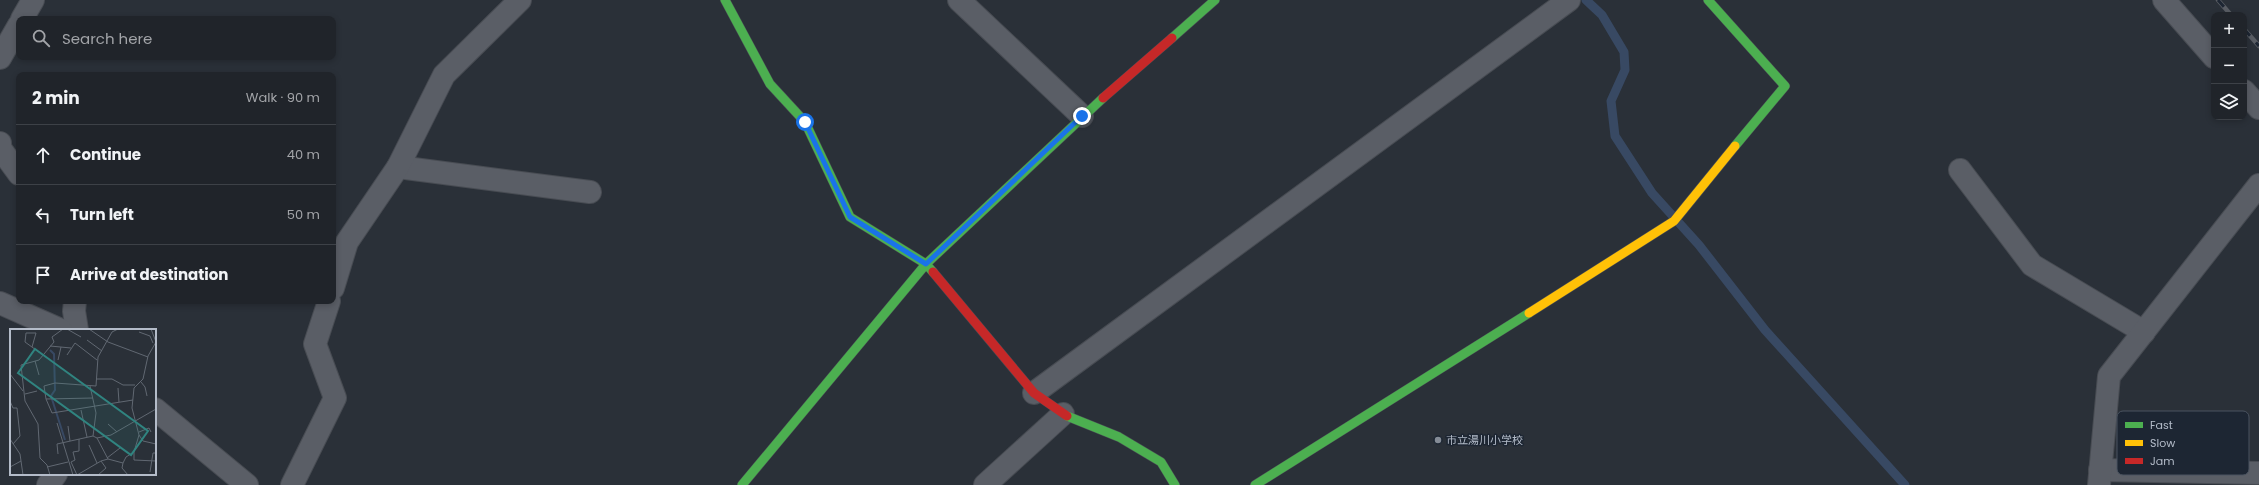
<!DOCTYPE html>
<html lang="en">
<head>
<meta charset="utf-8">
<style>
	body { margin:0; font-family:Poppins,"Noto Sans JP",sans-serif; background:#282c32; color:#f1f3f6 }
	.controls { position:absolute; right:12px; top:12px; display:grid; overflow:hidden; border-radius:8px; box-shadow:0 2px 6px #0003 }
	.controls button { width:36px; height:36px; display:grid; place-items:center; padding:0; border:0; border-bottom:1px solid #3d4147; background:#20242a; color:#f1f3f6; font:20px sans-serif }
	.stop { position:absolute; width:12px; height:12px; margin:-9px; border:3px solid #1a73e8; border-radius:50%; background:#fff }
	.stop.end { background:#1a73e8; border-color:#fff; box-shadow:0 1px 4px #0008 }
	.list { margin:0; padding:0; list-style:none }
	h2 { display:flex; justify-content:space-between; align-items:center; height:52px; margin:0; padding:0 16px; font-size:17px }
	h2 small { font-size:13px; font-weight:400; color:#a2a4a8 }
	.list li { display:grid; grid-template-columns:26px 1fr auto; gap:12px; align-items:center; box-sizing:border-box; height:60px; padding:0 16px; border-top:1px solid #3d4147 }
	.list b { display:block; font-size:15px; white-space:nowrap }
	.list em { font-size:13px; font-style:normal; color:#a2a4a8 }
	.icon { flex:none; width:22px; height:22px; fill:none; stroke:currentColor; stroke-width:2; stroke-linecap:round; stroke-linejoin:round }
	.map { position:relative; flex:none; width:2259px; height:485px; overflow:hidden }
	.search { position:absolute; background:#20242a; box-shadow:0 2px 6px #0003; left:16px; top:16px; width:320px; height:44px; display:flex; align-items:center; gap:10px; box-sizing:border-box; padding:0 14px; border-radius:8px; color:#a2a4a8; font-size:15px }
	.panel { position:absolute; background:#20242a; box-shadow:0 2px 6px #0003; left:16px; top:72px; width:320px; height:232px; border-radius:8px }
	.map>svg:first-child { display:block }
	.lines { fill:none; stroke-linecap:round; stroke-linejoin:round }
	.stream { stroke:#384963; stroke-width:9 }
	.street-casing { stroke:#484c53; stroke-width:24 }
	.fast-casing { stroke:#484c53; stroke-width:10 }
	.slow-casing { stroke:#484c53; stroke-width:10 }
	.jam-casing { stroke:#484c53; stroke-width:10 }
	.street { stroke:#5a5e66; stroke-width:22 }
	.fast { stroke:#4caf50; stroke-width:9 }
	.slow { stroke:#ffc107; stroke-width:9 }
	.jam { stroke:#c62828; stroke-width:9 }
	.rail-casing { stroke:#595d64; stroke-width:4.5 }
	.rail { stroke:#1d2633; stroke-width:3; stroke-dasharray:9; stroke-linecap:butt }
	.route { stroke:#1a73e8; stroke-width:5 }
	.poi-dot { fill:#848b96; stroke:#1d2633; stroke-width:1.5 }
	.labels { text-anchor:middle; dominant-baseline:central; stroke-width:3; stroke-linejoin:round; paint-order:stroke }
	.poi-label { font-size:11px; fill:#b4bcc9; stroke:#1d2633; text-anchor:start }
	.inset-river { fill:none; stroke:#384963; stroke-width:2 }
	.inset-road { fill:none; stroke:#616872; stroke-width:1 }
	.view { fill:#308480; fill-opacity:0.15; stroke:#308480; stroke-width:2 }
	.inset-edge { fill:none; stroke:#b4bcc9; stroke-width:2 }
	.key { fill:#1d2633; stroke:#4a5360; stroke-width:1 }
	.key-label { font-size:11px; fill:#b4bcc9 }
</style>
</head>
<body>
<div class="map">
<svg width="2259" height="485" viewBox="0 0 2259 485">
	<rect width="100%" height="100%" fill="#2a3038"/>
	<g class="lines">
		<!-- stream -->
		<polyline class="stream" points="1586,0 1602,15 1624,52 1625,70 1611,101 1615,136 1652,193 1699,245 1765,330 1905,485"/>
		<defs>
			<g id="street">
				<polyline points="959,0 1082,116"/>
				<polyline points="2164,0 2214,57"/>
				<polyline points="22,19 33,0"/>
				<polyline points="0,58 19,25"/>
				<polyline points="2244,91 2259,108"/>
				<polyline points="0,143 0,148 19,174"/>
				<polyline points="398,167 590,192"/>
				<polyline points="1960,170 2032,265 2144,332"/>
				<polyline points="333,288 347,242 398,167 444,75 520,0"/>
				<polyline points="75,301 74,311 77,330"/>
				<polyline points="0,303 61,330"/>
				<polyline points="1034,393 1569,0"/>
				<polyline points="155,409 247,485"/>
				<polyline points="2100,470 2259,473"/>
				<polyline points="48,485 56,474"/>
				<polyline points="292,485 335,398 315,344 329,301"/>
				<polyline points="985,485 1063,414"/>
				<polyline points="2099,485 2109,376 2259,185"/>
			</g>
			<g id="fast">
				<polyline points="725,0 770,84 805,122 850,217 926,264 933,272"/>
				<polyline points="1708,0 1785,86 1735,146"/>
				<polyline points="1172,38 1215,0"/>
				<polyline points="1067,416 1119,437 1161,462 1175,485"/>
				<polyline points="742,485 926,264 1103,98"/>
				<polyline points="1255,485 1529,313"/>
			</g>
			<polyline id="slow" points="1529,313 1674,221 1735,146"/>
			<g id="jam">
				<polyline points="1103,98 1172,38"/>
				<polyline points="933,272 1034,393 1067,416"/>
			</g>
		</defs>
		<!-- street casing -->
		<use href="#street" class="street-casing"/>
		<!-- fast casing -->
		<use href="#fast" class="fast-casing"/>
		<!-- slow casing -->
		<use href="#slow" class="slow-casing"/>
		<!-- jam casing -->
		<use href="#jam" class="jam-casing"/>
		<!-- street -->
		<use href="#street" class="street"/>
		<!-- fast -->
		<use href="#fast" class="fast"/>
		<!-- slow -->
		<use href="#slow" class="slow"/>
		<!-- jam -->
		<use href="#jam" class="jam"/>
		<defs>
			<g id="rail">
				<polyline points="2218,0 2231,15"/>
				<polyline points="2244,29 2259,46"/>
			</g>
		</defs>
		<!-- rail casing -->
		<use href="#rail" class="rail-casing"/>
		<!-- rail -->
		<use href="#rail" class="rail"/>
	</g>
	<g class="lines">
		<!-- route -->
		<polyline class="route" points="805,122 850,217 926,264 1082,116"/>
	</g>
	<!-- markers -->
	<circle class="poi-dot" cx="1438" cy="440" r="4"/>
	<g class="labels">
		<!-- poi labels -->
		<g class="poi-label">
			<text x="1446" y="440">市立湯川小学校</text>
		</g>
	</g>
	<!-- overview -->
	<g transform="translate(10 329)">
		<rect width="146" height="146" fill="#2a3038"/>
		<path class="inset-river" d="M40,21L44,25L45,61L41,67L55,111"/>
		<path class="inset-road" d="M57,0L71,8M79,0L98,13L138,28M108,0L102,3L88,28L86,57L45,54L34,57L36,70L42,84L123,71M141,0L146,13M129,3L140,7L143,14M77,11L92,22M146,13L138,27L133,50L124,59L122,79L129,106L124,123V131L146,132M40,17L61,19M22,18L26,4H16L15,13L33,26M57,26L65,14L87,31M48,31L51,18M25,32L29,46M0,45L13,62M86,50H102L113,56H125M131,53L135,58L137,67M80,57L86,84L83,107M108,59L109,73M15,65L27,62M36,70L83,69M0,72L3,79H7L10,107L3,115M71,81L77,108M47,94L63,146M98,95L107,103M58,97L60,112M129,103L139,99L141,103M129,106L133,112L146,115M87,109L98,130M0,110L10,125L13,146M79,116L87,134M48,125L47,115L83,107L87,109L101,106L146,80M97,129L110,119M0,138L11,132M37,138L58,133M140,143L143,124H146M40,146L37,136L30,129L28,95L15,72L11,36L29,31L44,13L42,8L53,0M67,146L91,132L98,130L113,134M67,146L61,133L65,131L63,123L69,122V110M88,146L96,139L91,132M118,146L112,139L113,134L116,128L124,123"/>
		<path class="view" d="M25,20L138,102L121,126L8,44Z"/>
		<rect width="146" height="146" class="inset-edge"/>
	</g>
	<!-- legend -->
	<rect x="2117" y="411" width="132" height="64" rx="6" class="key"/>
	<rect x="2125" y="422" width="18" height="6" fill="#4caf50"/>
	<rect x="2125" y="440" width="18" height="6" fill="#ffc107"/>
	<rect x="2125" y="458" width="18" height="6" fill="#c62828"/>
	<g class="key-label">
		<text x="2150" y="429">Fast</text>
		<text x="2150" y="447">Slow</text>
		<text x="2150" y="465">Jam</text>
	</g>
</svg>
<div class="controls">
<button>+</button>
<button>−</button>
<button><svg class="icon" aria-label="layers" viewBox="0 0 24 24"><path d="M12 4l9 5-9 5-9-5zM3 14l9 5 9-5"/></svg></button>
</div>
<div class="stop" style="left:805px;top:122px"></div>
<div class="stop end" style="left:1082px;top:116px"></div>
<div class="search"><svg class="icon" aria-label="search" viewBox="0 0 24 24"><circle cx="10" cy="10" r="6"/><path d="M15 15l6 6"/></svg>Search here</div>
<section class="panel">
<h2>2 min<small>Walk · 90 m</small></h2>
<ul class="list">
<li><svg class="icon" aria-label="ahead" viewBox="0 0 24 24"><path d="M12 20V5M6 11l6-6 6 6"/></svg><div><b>Continue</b></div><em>40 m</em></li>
<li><svg class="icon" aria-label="left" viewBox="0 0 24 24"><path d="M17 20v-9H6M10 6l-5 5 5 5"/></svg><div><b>Turn left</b></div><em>50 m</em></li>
<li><svg class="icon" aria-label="arrive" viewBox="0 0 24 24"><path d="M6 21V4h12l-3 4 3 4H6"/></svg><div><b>Arrive at destination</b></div></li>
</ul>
</section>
</div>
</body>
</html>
